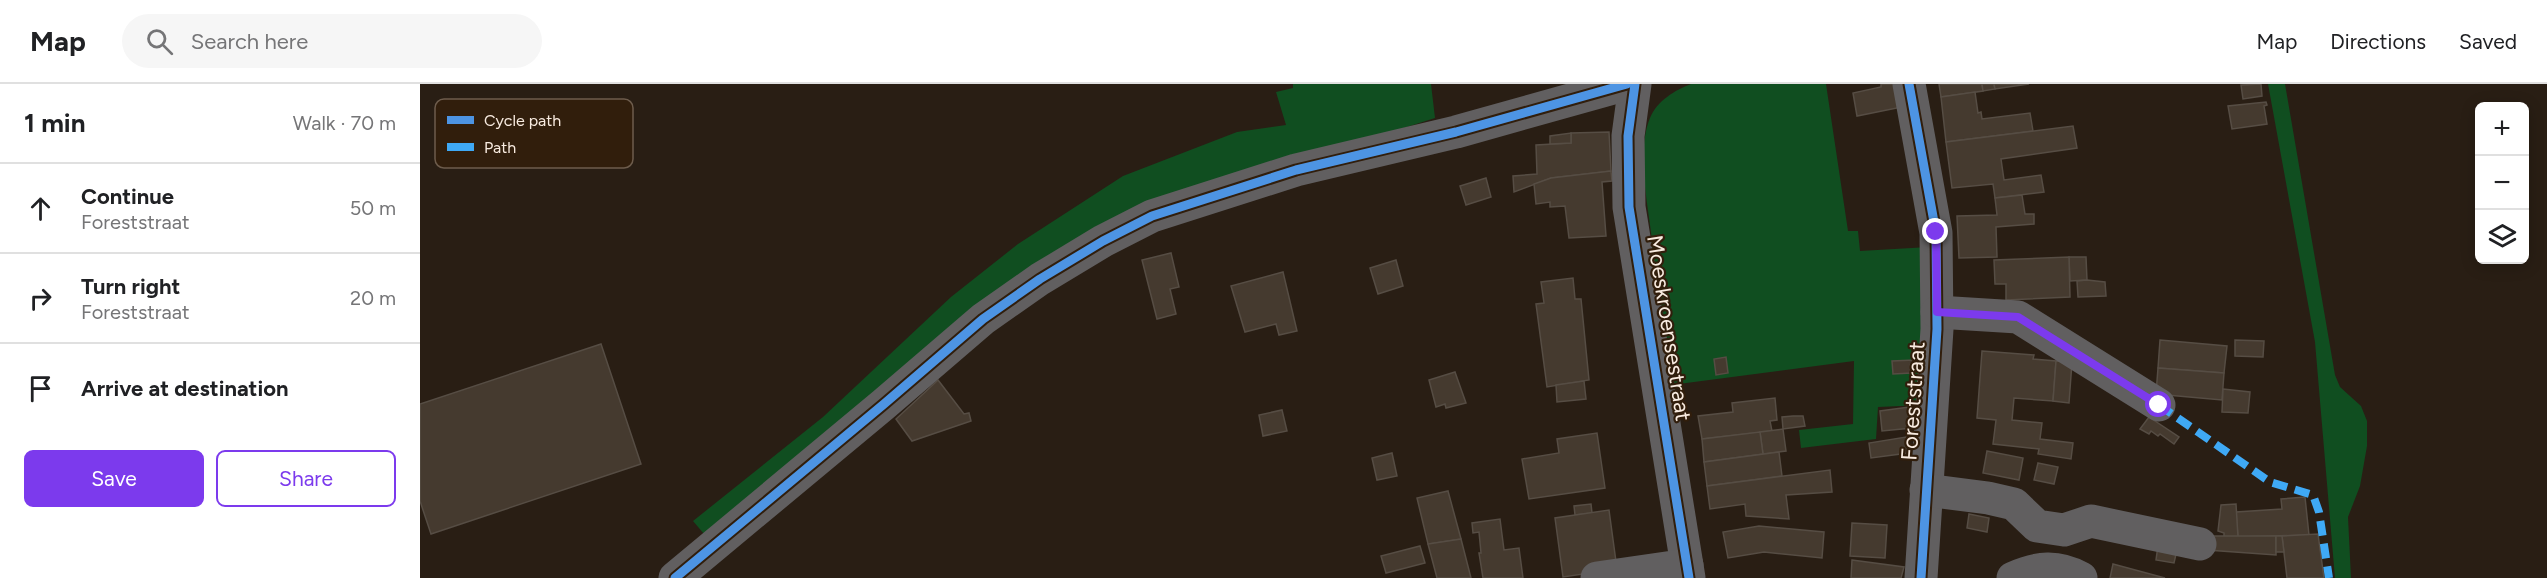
<!DOCTYPE html>
<html lang="en">
<head>
<meta charset="utf-8">
<style>
	body { margin:0; font-family:Figtree,sans-serif; background:#f6f6f6; color:#202124 }
	.controls { position:absolute; right:18px; top:18px; display:grid; overflow:hidden; border-radius:9px; box-shadow:0 3px 15px #0003 }
	.controls button { width:54px; height:54px; display:grid; place-items:center; padding:0; border:0; border-bottom:2px solid #e0e0e0; background:#fff; color:#202124; font:30px sans-serif }
	.stop { position:absolute; width:18px; height:18px; margin:-14px; border:4px solid #7c3aed; border-radius:50%; background:#fff }
	.stop.end { background:#7c3aed; border-color:#fff; box-shadow:0 2px 6px #0008 }
	.list { margin:0; padding:0; list-style:none }
	h2 { display:flex; justify-content:space-between; align-items:center; height:78px; margin:0; padding:0 24px; font-size:26px }
	h2 small { font-size:20px; font-weight:400; color:#757577 }
	.list li { display:grid; grid-template-columns:39px 1fr auto; gap:18px; align-items:center; box-sizing:border-box; height:90px; padding:0 24px; border-top:2px solid #e0e0e0 }
	.list b { display:block; font-size:22px; white-space:nowrap }
	.list p { margin:0; font-size:20px; white-space:nowrap; color:#757577 }
	.list em { font-size:20px; font-style:normal; color:#757577 }
	.actions { display:flex; gap:12px; padding:18px 24px }
	.actions a { flex:1; padding:14px 0; border:2px solid #7c3aed; border-radius:9px; text-align:center; font-size:21px; color:#7c3aed }
	.actions .main { background:#7c3aed; color:#fff }
	.icon { flex:none; width:33px; height:33px; fill:none; stroke:currentColor; stroke-width:2; stroke-linecap:round; stroke-linejoin:round }
	.map { position:relative; flex:none; width:2127px; height:494px; overflow:hidden }
	header { display:flex; align-items:center; gap:36px; box-sizing:border-box; height:84px; padding:0 30px; background:#fff; border-bottom:2px solid #e0e0e0 }
	header strong { font-size:28px }
	nav { display:flex; gap:33px; margin-inline-start:auto; font-size:21px }
	.search { width:420px; height:54px; background:#f6f6f6; display:flex; align-items:center; gap:15px; box-sizing:border-box; padding:0 21px; border-radius:33px; color:#757577; font-size:22px }
	main { display:flex }
	aside { flex:1; background:#fff }
	.map>svg:first-child { display:block }
	.green { fill:#104e20 }
	.building { fill:#453a2f; stroke:#564d44; stroke-width:1.5 }
	.lines { fill:none; stroke-linecap:round; stroke-linejoin:round }
	.minor { stroke:#615f60; stroke-width:33 }
	.quiet { stroke:#3fa9f5; stroke-width:8; stroke-dasharray:15 8; stroke-linecap:butt }
	.cycleway-casing { stroke:#311e0c; stroke-width:13 }
	.cycleway { stroke:#4d94e3; stroke-width:9 }
	.route { stroke:#7c3aed; stroke-width:8 }
	.labels { text-anchor:middle; dominant-baseline:central; stroke-width:4.5; stroke-linejoin:round; paint-order:stroke }
	.street-label { font-size:22px; fill:#f8ebe0; stroke:#311e0c }
	.key { fill:#311e0c; stroke:#6d5c4c; stroke-width:1.5 }
	.key-label { font-size:16px; fill:#f8ebe0 }
</style>
</head>
<body>
<header>
<strong>Map</strong>
<div class="search"><svg class="icon" aria-label="search" viewBox="0 0 24 24"><circle cx="10" cy="10" r="6"/><path d="M15 15l6 6"/></svg>Search here</div>
<nav><a>Map</a><a>Directions</a><a>Saved</a></nav>
</header>
<main>
<aside>
<h2>1 min<small>Walk · 70 m</small></h2>
<ul class="list">
<li><svg class="icon" aria-label="ahead" viewBox="0 0 24 24"><path d="M12 20V5M6 11l6-6 6 6"/></svg><div><b>Continue</b><p>Foreststraat</p></div><em>50 m</em></li>
<li><svg class="icon" aria-label="right" viewBox="0 0 24 24"><path d="M7 20v-9h11M14 6l5 5-5 5"/></svg><div><b>Turn right</b><p>Foreststraat</p></div><em>20 m</em></li>
<li><svg class="icon" aria-label="arrive" viewBox="0 0 24 24"><path d="M6 21V4h12l-3 4 3 4H6"/></svg><div><b>Arrive at destination</b></div></li>
</ul>
<div class="actions"><a class="main">Save</a><a>Share</a></div>
</aside>
<div class="map">
<svg width="2127" height="494" viewBox="0 0 2127 494">
	<rect width="100%" height="100%" fill="#291e14"/>
	<!-- green -->
	<g class="green">
		<polygon points="873,0 1011,0 1015,34 733,124 290,457 273,437 403,333 531,213 598,160 703,92 817,48 866,41 856,8 873,4"/>
		<path d="M1271,0H1406L1428,147H1438L1440,167L1509,163L1504,321L1458,323L1456,355L1381,364L1379,346L1433,340L1434,277L1251,301C1240,254 1237,205 1232,156C1228,120 1216,68 1230,34C1237,17 1255,6 1271,0Z"/>
		<polygon points="1848,0 1865,0 1915,291 1920,303 1941,322 1947,337 1947,362 1940,402 1928,433 1931,494 1915,494 1895,258"/>
	</g>
	<!-- building -->
	<g class="building">
		<polygon points="1461,0 1483,0 1487,22 1437,32 1433,9 1461,3"/>
		<polygon points="1519,0 1562,0 1563,7 1521,13"/>
		<polygon points="1562,0 1574,0 1575,5 1563,7"/>
		<polygon points="1574,0 1609,0 1575,5"/>
		<polygon points="1841,0 1842,12 1823,15 1821,1"/>
		<polygon points="1555,8 1558,29 1561,28 1562,35 1610,29 1613,47 1526,58 1521,13"/>
		<polygon points="1846,18 1847,21 1844,22 1847,40 1812,45 1808,22"/>
		<polygon points="1653,42 1657,64 1581,75 1584,96 1621,91 1624,108 1575,114 1573,100 1532,104 1526,58"/>
		<polygon points="1189,48 1191,87 1131,94 1094,108 1093,92 1117,90 1116,61 1151,59 1151,49"/>
		<polygon points="1151,49 1151,59 1130,60 1130,52"/>
		<polygon points="1191,87 1192,97 1182,98 1186,152 1149,154 1145,122 1130,123 1130,118 1116,120 1114,100 1131,94"/>
		<polygon points="1066,94 1071,113 1046,121 1040,102"/>
		<polygon points="1602,111 1605,130 1614,130 1614,140 1576,143 1577,173 1539,174 1537,132 1577,131 1575,114"/>
		<polygon points="751,169 759,203 750,205 756,230 737,235 722,176"/>
		<polygon points="1649,173 1666,173 1667,196 1650,197"/>
		<polygon points="1649,173 1650,213 1586,216 1586,200 1575,200 1574,176"/>
		<polygon points="976,176 983,202 958,210 950,184"/>
		<polygon points="863,188 877,247 859,251 856,240 825,248 811,202"/>
		<polygon points="1153,194 1155,215 1161,215 1169,296 1127,303 1116,220 1124,219 1121,198"/>
		<polygon points="1667,196 1685,198 1686,212 1658,213 1657,197"/>
		<polygon points="1740,256 1807,262 1804,289 1738,284"/>
		<polygon points="1815,256 1844,257 1843,273 1815,272"/>
		<polygon points="181,260 221,380 11,450 0,417 0,320"/>
		<polygon points="1562,267 1614,271 1613,275 1636,277 1633,317 1594,314 1592,336 1622,339 1620,355 1653,359 1651,375 1618,370 1619,365 1573,360 1576,336 1557,334"/>
		<polygon points="1306,273 1308,289 1296,291 1294,275"/>
		<polygon points="1494,276 1494,281 1490,281 1491,289 1473,290 1472,277"/>
		<polygon points="1636,277 1652,278 1649,319 1633,317"/>
		<polygon points="1738,284 1804,289 1802,316 1736,310"/>
		<polygon points="1035,288 1046,319 1026,324 1025,320 1016,323 1009,296"/>
		<polygon points="518,296 544,330 549,329 551,337 492,357 476,335"/>
		<polygon points="1164,297 1166,315 1137,318 1136,301"/>
		<polygon points="1803,305 1830,308 1828,329 1802,328"/>
		<polygon points="1355,314 1357,336 1350,337 1352,347 1282,355 1278,332 1313,328 1312,319"/>
		<polygon points="1489,323 1492,344 1462,347 1460,327"/>
		<polygon points="862,326 867,347 843,352 839,331"/>
		<polygon points="1373,332 1383,332 1385,342 1363,345 1362,333"/>
		<polygon points="1729,333 1759,353 1754,360 1740,350 1738,352 1731,347 1729,350 1720,345"/>
		<polygon points="1363,345 1366,367 1343,370 1340,348"/>
		<polygon points="1340,348 1343,370 1284,378 1282,355"/>
		<polygon points="1177,349 1185,404 1109,415 1102,375 1139,369 1137,355"/>
		<polygon points="1486,353 1488,369 1451,374 1449,359"/>
		<polygon points="1567,367 1603,374 1599,396 1563,389"/>
		<polygon points="1359,368 1362,392 1287,402 1284,378"/>
		<polygon points="972,369 977,392 957,396 952,374"/>
		<polygon points="1618,379 1638,383 1634,400 1614,396"/>
		<polygon points="1410,386 1412,408 1366,411 1369,435 1326,432 1325,420 1290,425 1287,402"/>
		<polygon points="1028,407 1041,455 1008,460 997,414"/>
		<polygon points="1885,413 1889,451 1818,453 1816,428 1862,425 1861,415"/>
		<polygon points="1171,420 1172,429 1155,431 1154,422"/>
		<polygon points="1816,420 1818,453 1804,453 1804,449 1798,447 1801,421"/>
		<polygon points="1189,426 1197,485 1143,493 1135,434"/>
		<polygon points="1549,430 1569,434 1567,448 1547,444"/>
		<polygon points="1080,435 1084,466 1099,464 1103,494 1063,494 1059,469 1061,469 1059,448 1053,449 1052,439"/>
		<polygon points="1432,439 1467,441 1465,474 1430,472"/>
		<polygon points="1339,442 1404,448 1402,474 1344,468 1308,474 1303,448"/>
		<polygon points="1898,450 1904,494 1867,494 1862,452"/>
		<polygon points="1789,452 1856,452 1856,471 1787,466"/>
		<polygon points="1856,452 1862,452 1864,468 1856,468"/>
		<polygon points="1041,455 1051,494 1017,494 1008,460"/>
		<polygon points="1000,462 1005,479 966,489 961,472"/>
		<polygon points="1738,462 1757,466 1754,479 1736,476"/>
		<polygon points="1432,476 1484,483 1481,494 1431,494"/>
		<polygon points="1693,480 1745,494 1690,494"/>
	</g>
	<g class="lines">
		<!-- minor -->
		<g class="minor">
			<polyline points="1215,0 1208,52 1209,123 1269,494"/>
			<polyline points="1489,0 1516,149 1517,245 1501,494"/>
			<polyline points="1517,228 1598,233 1739,321"/>
			<polyline points="1506,406 1568,414 1594,420 1617,442 1644,446 1671,437 1780,460"/>
			<polyline points="255,494 464,320 563,235 620,195 683,157 732,132 876,86 1036,48 1207,0"/>
			<polyline points="1177,494 1267,481"/>
			<path d="M1593,494C1618,483 1637,481 1661,494"/>
		</g>
		<!-- quiet -->
		<polyline class="quiet" points="1739,321 1850,398 1893,411 1899,428 1909,494"/>
		<defs>
			<g id="cycleway">
				<polyline points="1215,0 1208,52 1209,123 1269,494"/>
				<polyline points="1489,0 1516,149 1517,245 1501,494"/>
				<polyline points="255,494 464,320 563,235 620,195 683,157 732,132 876,86 1036,48 1207,0"/>
			</g>
		</defs>
		<!-- cycleway casing -->
		<use href="#cycleway" class="cycleway-casing"/>
		<!-- cycleway -->
		<use href="#cycleway" class="cycleway"/>
	</g>
	<g class="lines">
		<!-- route -->
		<polyline class="route" points="1516,148 1517,228 1598,233 1739,321"/>
	</g>
	<g class="labels">
		<!-- street labels -->
		<g class="street-label">
			<text transform="translate(1249 244) rotate(81)">Moeskroensestraat</text>
			<text transform="translate(1493 317) rotate(-86)">Foreststraat</text>
		</g>
	</g>
	<!-- legend -->
	<rect x="15" y="15" width="198" height="69" rx="9" class="key"/>
	<rect x="27" y="32" width="27" height="8" fill="#4d94e3"/>
	<rect x="27" y="59" width="27" height="8" fill="#3fa9f5"/>
	<g class="key-label">
		<text x="64" y="42">Cycle path</text>
		<text x="64" y="69">Path</text>
	</g>
</svg>
<div class="controls">
<button>+</button>
<button>−</button>
<button><svg class="icon" aria-label="layers" viewBox="0 0 24 24"><path d="M12 4l9 5-9 5-9-5zM3 14l9 5 9-5"/></svg></button>
</div>
<div class="stop" style="left:1739px;top:321px"></div>
<div class="stop end" style="left:1516px;top:148px"></div>
</div>
</main>
</body>
</html>
